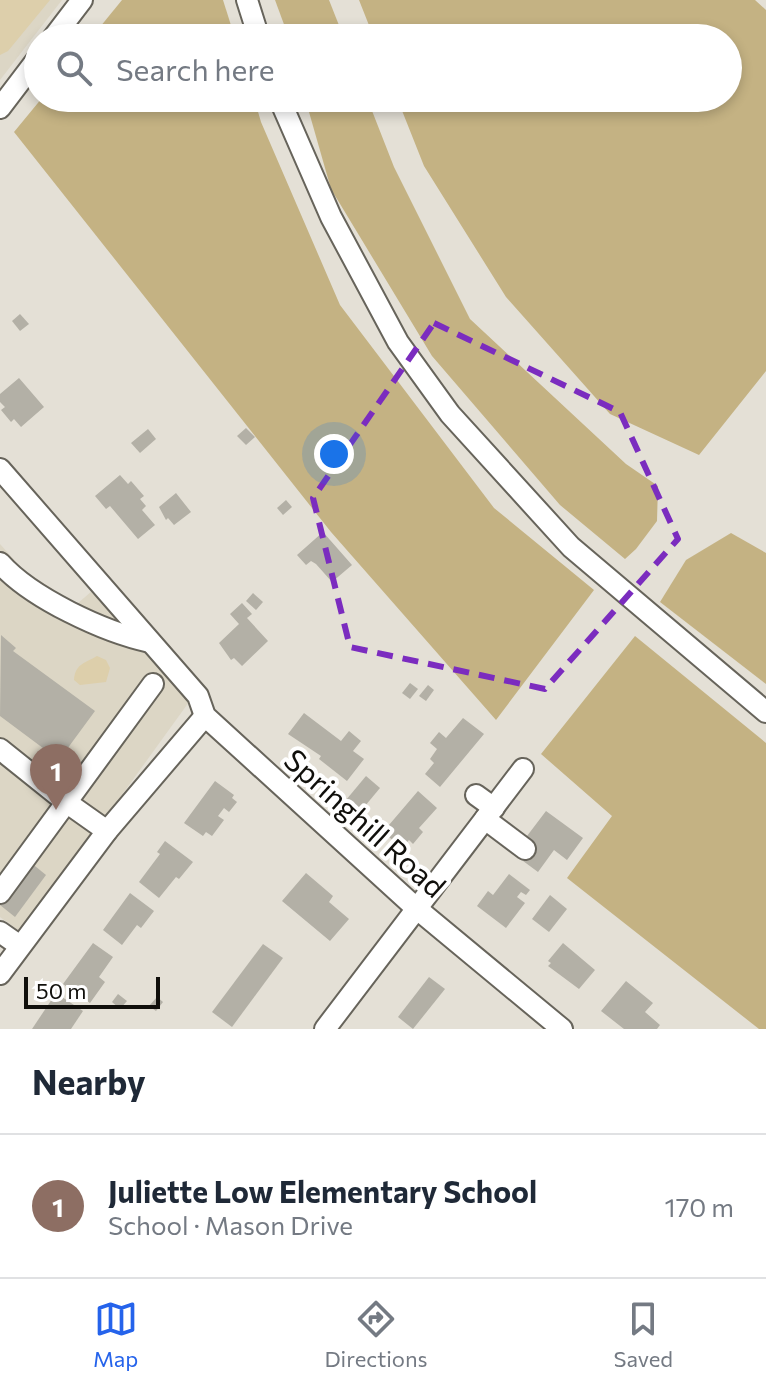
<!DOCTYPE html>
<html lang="en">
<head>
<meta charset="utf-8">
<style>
	body { margin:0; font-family:Commissioner,sans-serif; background:#f6f6f7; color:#1f2937 }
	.scale { position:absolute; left:24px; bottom:20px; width:136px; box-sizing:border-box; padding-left:8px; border:4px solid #100f0b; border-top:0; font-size:22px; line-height:28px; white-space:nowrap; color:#100f0b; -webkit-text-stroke:6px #fff; paint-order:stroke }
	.you { position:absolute; left:334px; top:454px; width:28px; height:28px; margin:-20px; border:6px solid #fff; border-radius:50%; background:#1a73e8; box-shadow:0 0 0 12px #1a73e833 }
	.badge { display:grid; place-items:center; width:52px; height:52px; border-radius:50%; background:#2563eb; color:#fff; font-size:26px; font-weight:700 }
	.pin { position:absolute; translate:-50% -66px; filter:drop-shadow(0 2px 4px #0008) }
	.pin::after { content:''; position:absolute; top:42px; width:28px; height:24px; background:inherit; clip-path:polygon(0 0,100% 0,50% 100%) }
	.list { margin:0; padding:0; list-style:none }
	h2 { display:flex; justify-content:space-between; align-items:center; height:104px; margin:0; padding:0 32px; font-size:34px }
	h2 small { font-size:26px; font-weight:400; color:#747a83 }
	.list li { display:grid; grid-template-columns:52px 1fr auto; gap:24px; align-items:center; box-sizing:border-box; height:144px; padding:0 32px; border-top:2px solid #e0e1e3 }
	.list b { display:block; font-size:30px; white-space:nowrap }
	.list p { margin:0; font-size:26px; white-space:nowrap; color:#747a83 }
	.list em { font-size:26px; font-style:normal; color:#747a83 }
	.icon { flex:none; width:44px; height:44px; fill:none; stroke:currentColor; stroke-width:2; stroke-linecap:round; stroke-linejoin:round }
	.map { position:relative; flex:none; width:766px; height:1029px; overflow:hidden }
	.search { position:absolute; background:#fff; box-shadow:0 4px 12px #0003; left:24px; right:24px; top:24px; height:88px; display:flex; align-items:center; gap:20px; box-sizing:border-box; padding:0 28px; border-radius:44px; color:#747a83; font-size:30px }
	.sheet { height:248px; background:#fff }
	nav { display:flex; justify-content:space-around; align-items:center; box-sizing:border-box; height:112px; border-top:2px solid #e0e1e3; background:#fff; font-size:22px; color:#747a83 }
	nav a { display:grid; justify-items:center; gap:4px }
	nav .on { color:#2563eb }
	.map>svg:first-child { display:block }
	.built { fill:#dcd6c5 }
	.green { fill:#ddcfab }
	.forest { fill:#c4b283 }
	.building { fill:#b3b0a6 }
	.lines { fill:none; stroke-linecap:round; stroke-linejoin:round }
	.minor-casing { stroke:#67645b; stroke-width:24 }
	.minor { stroke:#fff; stroke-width:20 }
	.marked { fill:none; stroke:#7b2cbf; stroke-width:6; stroke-dasharray:16 10; stroke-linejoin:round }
	.labels { text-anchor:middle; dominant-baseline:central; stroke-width:8; stroke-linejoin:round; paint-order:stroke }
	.street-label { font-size:30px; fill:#100f0b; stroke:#fff }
</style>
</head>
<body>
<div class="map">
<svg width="766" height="1029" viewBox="0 0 766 1029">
	<rect width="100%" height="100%" fill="#e4e0d6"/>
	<!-- built -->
	<g class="built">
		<polygon points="0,0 62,0 0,80"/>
		<polygon points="0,544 24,571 77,604 92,591 189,702 22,933 0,917"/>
	</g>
	<!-- green -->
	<g class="green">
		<polygon points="0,0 50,0 8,51 0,55"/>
		<path d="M97,656L106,660L110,668L106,682L80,685L74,680C75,664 85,663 97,656Z"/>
	</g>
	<!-- forest -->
	<g class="forest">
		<polygon points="122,0 223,0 235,38 91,38"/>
		<polygon points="275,0 329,0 344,38 289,38"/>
		<polygon points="359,0 755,0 766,10 766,371 699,455 610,414 506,297 424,166 397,98 728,98 728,38 374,38"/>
		<polygon points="42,98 254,98 261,122 340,305 494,508 594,590 496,720 331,532 14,132"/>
		<polygon points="305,98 367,98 394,167 470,319 626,464 658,486 657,521 636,549 625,559 560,505 432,356 331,189"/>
		<polygon points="731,533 766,553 766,684 660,602 686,560"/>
		<polygon points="635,636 766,743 766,1029 759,1029 567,878 612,816 541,754"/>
	</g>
	<!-- building -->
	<g class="building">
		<polygon points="20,314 29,324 20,331 12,321"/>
		<polygon points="19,378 44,407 21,427 14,419 11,422 1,410 5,407 0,402 0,394"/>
		<polygon points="246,428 255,437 246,445 237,436"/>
		<polygon points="148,429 156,439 140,453 131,443"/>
		<polygon points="120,475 128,484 131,481 144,496 140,499 146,506 142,510 155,525 138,539 110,506 106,509 95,496"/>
		<polygon points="176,493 191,512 174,525 168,518 166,520 159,507"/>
		<polygon points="286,500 292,507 283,515 277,508"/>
		<polygon points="323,532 352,565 332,582 316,564 311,561 306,565 297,555"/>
		<polygon points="253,593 263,602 256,610 246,601"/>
		<polygon points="242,603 252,614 247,618 268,641 242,666 234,658 231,660 219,643 239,624 230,614"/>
		<polygon points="1,635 16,648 13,651 95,711 59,760 0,716"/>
		<polygon points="410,683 418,689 410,699 402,693"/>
		<polygon points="428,685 434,690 426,701 419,696"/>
		<polygon points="304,713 341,741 349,731 361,741 353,751 364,759 347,781 319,759 321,756 288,734"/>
		<polygon points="463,718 484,734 440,787 425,774 434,763 430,759 437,749 430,743 439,732 446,738"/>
		<polygon points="366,776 380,788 360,812 346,800"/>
		<polygon points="215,781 234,795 232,798 237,802 229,812 224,808 218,816 224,820 212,836 206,832 203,836 184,823"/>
		<polygon points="418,791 437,808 419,828 423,832 413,844 409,840 402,848 383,832"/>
		<polygon points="546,811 583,838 567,860 554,850 538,872 519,858 529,844 524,840"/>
		<polygon points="165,841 193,862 179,879 176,877 159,898 139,882 160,854 157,852"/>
		<polygon points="30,862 46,875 15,917 0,905 0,901"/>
		<polygon points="306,873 333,896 329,902 349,919 330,941 282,901"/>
		<polygon points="509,874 530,890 526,895 521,892 517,897 525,903 506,928 477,906 488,891 493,895"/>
		<polygon points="130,893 154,911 141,928 137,925 122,945 103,930"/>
		<polygon points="550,895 567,909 549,932 532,919"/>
		<polygon points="93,943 113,957 99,977 105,982 90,1003 63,984"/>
		<polygon points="563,943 595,970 579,989 548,966 551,963 548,961"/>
		<polygon points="263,944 283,958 232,1027 212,1012"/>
		<polygon points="429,977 445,989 413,1029 398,1017"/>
		<polygon points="626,981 653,1003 645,1012 660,1025 657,1029 624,1029 601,1011"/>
		<polygon points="56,993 83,1011 71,1029 32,1029"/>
		<polygon points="118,994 127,1001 120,1009 112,1002"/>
		<polygon points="157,997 163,1002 156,1011 149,1006"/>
	</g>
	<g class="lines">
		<defs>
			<g id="minor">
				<polyline points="247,0 259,38"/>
				<polyline points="53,38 82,0"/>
				<polyline points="279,98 331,217 398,342 450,414 571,547 766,712"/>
				<polyline points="0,108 38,58"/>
				<polyline points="0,469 198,696 205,716 416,908 562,1029"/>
				<path d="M0,563C31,598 104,632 150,642"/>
				<polyline points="0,749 66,802 107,831"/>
				<polyline points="476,795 494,808"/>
				<polyline points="485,819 525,849"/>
				<polyline points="0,893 153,684"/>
				<polyline points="0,932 20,946"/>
				<polyline points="0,974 107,831 205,716"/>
				<polyline points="325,1029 523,769"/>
			</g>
		</defs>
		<!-- minor casing -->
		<use href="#minor" class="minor-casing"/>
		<!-- minor -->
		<use href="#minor" class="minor"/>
	</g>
	<!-- marked area -->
	<path class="marked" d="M434,323L620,412L678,539L545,689L350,647L313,498Z"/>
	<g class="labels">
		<!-- street labels -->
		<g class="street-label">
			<text transform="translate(366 822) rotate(42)">Springhill Road</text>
		</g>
	</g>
</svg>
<div class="scale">50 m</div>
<div class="you"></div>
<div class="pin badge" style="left:56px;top:810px;background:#8d6e63">1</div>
<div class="search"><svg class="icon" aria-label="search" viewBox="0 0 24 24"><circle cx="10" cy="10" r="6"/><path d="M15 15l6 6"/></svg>Search here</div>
</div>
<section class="sheet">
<h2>Nearby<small></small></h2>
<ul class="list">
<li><span class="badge" style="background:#8d6e63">1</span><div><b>Juliette Low Elementary School</b><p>School · Mason Drive</p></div><em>170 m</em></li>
</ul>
</section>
<nav>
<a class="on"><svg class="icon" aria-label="map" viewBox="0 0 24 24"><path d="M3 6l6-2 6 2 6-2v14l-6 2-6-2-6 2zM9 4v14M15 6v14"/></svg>Map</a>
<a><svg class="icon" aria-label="directions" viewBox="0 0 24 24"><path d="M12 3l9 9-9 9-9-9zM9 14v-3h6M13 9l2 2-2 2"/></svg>Directions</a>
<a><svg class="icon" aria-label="saved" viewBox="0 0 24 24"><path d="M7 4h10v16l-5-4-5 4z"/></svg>Saved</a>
</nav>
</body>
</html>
